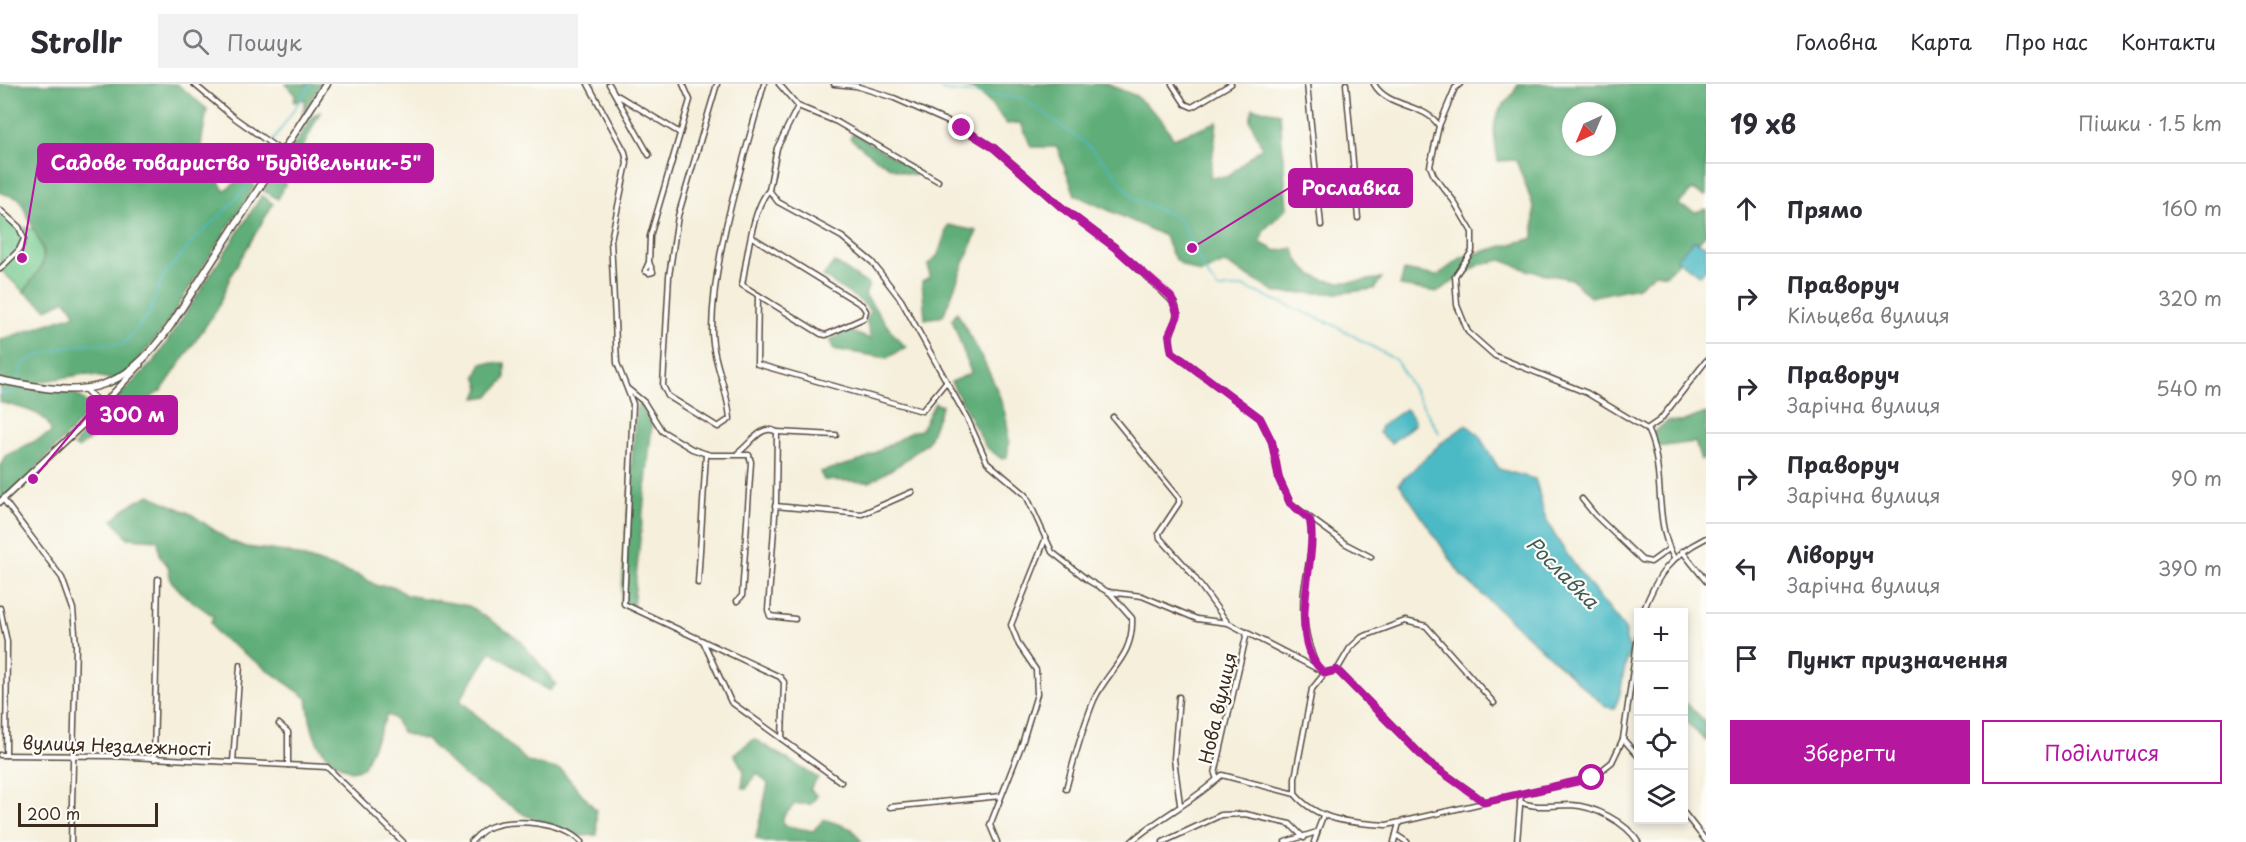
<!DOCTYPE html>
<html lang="uk">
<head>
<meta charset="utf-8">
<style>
	body { margin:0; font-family:"Playpen Sans",sans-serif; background:#f2f2f3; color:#2b2b33 }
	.controls { position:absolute; right:18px; bottom:18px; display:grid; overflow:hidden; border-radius:0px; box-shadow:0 3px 9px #0003 }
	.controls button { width:54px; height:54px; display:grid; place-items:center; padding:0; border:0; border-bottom:2px solid #e1e1e2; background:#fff; color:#2b2b33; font:30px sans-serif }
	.compass { position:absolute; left:1562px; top:18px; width:54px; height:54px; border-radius:50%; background:#fff; box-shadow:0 3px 9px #0003; rotate:224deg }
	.scale { position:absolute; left:18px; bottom:15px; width:140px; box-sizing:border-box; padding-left:6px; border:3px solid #3b2a1e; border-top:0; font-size:16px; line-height:21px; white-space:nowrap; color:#3b2a1e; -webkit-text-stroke:4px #fdfcf7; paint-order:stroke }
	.stop { position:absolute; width:18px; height:18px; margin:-14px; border:4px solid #b5179e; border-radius:50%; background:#fff }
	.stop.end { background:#b5179e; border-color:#fff; box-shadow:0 2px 6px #0008 }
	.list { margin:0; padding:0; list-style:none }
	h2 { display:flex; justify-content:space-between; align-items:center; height:78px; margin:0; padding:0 24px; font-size:26px }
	h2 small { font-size:20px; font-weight:400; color:#7c7c81 }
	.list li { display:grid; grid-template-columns:39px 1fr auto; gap:18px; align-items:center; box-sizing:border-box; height:90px; padding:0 24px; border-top:2px solid #e1e1e2 }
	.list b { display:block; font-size:22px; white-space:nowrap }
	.list p { margin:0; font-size:20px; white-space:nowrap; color:#7c7c81 }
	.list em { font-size:20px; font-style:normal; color:#7c7c81 }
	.actions { display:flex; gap:12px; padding:18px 24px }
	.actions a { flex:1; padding:14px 0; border:2px solid #b5179e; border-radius:0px; text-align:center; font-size:21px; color:#b5179e }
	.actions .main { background:#b5179e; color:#fff }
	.icon { flex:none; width:33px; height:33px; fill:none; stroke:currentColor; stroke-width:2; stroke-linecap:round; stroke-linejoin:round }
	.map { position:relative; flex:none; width:1706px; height:758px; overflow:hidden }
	header { display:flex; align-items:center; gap:36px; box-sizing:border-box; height:84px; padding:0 30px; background:#fff; border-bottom:2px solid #e1e1e2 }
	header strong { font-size:28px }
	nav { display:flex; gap:33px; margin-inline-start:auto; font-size:21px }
	.search { width:420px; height:54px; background:#f2f2f3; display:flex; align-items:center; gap:15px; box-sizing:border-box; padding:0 21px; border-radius:0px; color:#7c7c81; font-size:22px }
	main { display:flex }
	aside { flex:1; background:#fff }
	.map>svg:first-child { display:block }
	.green { fill:#73c98d; stroke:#577a56; stroke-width:1.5 }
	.forest { fill:#5ead78; stroke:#4c6c4b; stroke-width:1.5; fill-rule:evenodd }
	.water { fill:#4cbac5; stroke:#447272; stroke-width:1.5 }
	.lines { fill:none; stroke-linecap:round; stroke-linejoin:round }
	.stream { stroke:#4cbac5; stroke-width:1.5 }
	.minor-casing { stroke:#57483a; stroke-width:7 }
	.tertiary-casing { stroke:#57483a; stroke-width:8 }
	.secondary-casing { stroke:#57483a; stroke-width:9 }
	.minor { stroke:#fff; stroke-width:4 }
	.tertiary { stroke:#fff; stroke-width:5 }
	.secondary { stroke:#fff; stroke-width:6 }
	.route { stroke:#b5179e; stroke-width:8 }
	.labels { text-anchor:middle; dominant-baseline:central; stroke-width:4.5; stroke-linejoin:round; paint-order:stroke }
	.street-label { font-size:18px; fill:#3b2a1e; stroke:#fdfcf7 }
	.water-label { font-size:20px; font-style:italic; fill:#415c58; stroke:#fdfcf7 }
	.leader { fill:none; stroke:#b5179e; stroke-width:2 }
	.callout-dot { fill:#b5179e; stroke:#fdfcf7; stroke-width:2 }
	.callout { fill:#b5179e; stroke:#b5179e; stroke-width:2 }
	.callout-label { font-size:20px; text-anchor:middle; font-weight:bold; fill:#fff }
</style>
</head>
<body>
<header>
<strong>Strollr</strong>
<div class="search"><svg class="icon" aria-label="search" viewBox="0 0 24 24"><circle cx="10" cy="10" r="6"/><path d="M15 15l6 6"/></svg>Пошук</div>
<nav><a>Головна</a><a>Карта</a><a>Про нас</a><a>Контакти</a></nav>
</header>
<main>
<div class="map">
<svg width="1706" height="758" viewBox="0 0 1706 758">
	<rect width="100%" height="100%" fill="#fdfcf7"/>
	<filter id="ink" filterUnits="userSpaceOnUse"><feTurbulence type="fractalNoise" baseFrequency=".0167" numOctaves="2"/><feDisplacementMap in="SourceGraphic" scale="12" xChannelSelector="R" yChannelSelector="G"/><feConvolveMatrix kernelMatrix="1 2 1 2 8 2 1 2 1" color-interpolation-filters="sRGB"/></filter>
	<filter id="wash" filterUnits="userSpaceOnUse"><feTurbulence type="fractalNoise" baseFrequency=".008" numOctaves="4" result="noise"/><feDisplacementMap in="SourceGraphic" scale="24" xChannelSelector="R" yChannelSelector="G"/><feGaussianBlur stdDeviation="1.35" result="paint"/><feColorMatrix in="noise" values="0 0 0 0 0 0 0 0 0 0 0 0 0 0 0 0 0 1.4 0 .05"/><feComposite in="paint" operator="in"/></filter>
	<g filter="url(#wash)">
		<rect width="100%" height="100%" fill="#f5efdb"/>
		<!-- green -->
		<path class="green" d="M0,126L19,143L34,145C50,179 44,179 24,208L0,185Z"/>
		<!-- forest -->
		<g class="forest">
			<path d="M0,0H177L207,25L201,61L224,107L247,90L255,102L161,248L130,286L115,296L85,290L26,300C45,303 80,304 90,323L85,332L26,395L0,418V383L5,372L51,349C50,327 17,324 0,318V256L76,230L66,216L47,225L24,208L43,180L44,167L19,114L0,109Z"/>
			<polygon points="286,0 321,0 302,30 306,15 294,18 295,10"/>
			<path d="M914,0H1107L1136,12L1162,36L1173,54L1217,38L1210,93H1227L1262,63L1250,36L1253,24L1280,29L1287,124L1263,147L1261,159L1276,167L1293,164C1307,207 1347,199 1382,194L1374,205L1340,209H1277L1225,179L1201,189C1178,181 1172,176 1165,152L1075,111L1057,63H1031L1021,39L1007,40C996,28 983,6 965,3C948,0 931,5 914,0Z"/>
			<path d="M1518,0H1706V112L1692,106L1678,121L1695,128L1706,125V150L1666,191L1655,189L1638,203L1590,213L1571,195L1530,187L1501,176L1479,181L1437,208L1400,202L1404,186L1437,192L1462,173L1534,154V124L1516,76L1498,77C1495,57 1489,37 1504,20C1510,13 1515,9 1518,0ZM1571,27H1607V63H1571Z"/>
			<polygon points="320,28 278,115 264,107 313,32"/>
			<path d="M853,49L917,87L915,91C890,88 870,70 850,54Z"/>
			<polygon points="262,111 273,120 231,191 218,224 162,306 78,364 74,362 84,348 156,275"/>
			<polygon points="948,141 977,147 943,232 925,235 922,197 930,193 928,181 938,171"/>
			<path d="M834,178L869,201L865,211C879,228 890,250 906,263L887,274L833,265L830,255L838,253L842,245L871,255L866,236L870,227L863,219L823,192Z"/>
			<path d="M957,228C978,268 1017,326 1007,373L1002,375L986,363L951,298L971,289L952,235Z"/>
			<polygon points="482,279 505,279 505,295 489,312 476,314 480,304 476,292"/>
			<polygon points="641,319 652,341 633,522 621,519 636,324"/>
			<polygon points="935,319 942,322 928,358 899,381 870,398 824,396 820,388 863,376 911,348 921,346"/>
			<polygon points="1706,329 1706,374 1701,376 1695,358 1658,363 1651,350 1668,337 1681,338"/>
			<path d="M149,411L191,430L230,457L246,463L286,468L361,492L377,502H393L406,511L469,522L520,556L556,600L549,607L491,567L460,616L528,678L561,686L596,726L597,751L581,752L525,731L463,691L426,656L403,649L394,634L387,631L363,684L351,687C316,671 311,651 307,614L218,551L211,538L213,532L185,512L171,497L168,482L160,472L158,456L128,454L113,436L128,422Z"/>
			<polygon points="1684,617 1706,638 1706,657 1684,636"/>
			<polygon points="754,655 818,694 810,705 817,712 811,720 795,720 783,733 783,741 813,747 824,735 852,745 862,758 765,758 756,754 768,700 757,689 746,705 742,703 744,687 734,670"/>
		</g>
		<!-- water -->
		<g class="water">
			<polygon points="1694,156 1706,163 1706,185 1700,191 1676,175"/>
			<polygon points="1405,325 1412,332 1415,340 1391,359 1379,349 1381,342"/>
			<path d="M1466,341L1478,350L1499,385L1535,395C1541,410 1540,424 1548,439C1569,478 1599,512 1626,547V556L1631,568C1620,585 1625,607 1614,624L1606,623L1579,599L1461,491L1399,399L1440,360Z"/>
		</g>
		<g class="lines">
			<!-- stream -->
			<g class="stream">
				<polyline points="937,0 944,7 1023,14 1084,58 1110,84 1134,115 1178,134 1206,189 1218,205 1244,203 1334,241 1396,276 1439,349"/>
				<polyline points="273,57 311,0"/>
				<path d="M16,297L23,278C59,262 84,257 123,261L150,229L162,194L193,157L229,123L248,100L269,64"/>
				<polyline points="0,309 11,310 13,305"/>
				<polyline points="1684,627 1706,649"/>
			</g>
		</g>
	</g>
	<g filter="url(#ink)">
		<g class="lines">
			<defs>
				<g id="minor">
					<polyline points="194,0 232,32 281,67"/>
					<polyline points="588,0 625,68 627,79 611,156 617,279 633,320 624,520 780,593 784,598 782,655"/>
					<polyline points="609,0 649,71"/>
					<path d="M717,0L678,132L669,192L663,302L668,312L718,343L730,335C728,305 712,276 712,246C713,167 744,76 764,0"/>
					<polyline points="779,0 798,22 777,64 769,106 778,118 842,153 872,178 901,216 968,336 987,378 1026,411 1052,468 1089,497 1108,508 1142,512 1197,535 1228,539 1325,589 1337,586"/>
					<path d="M834,0L856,2L894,14L962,44L994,64L1060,122L1115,163L1175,220C1182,239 1164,247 1172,268L1260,334L1272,358L1279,395L1290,419L1346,460L1371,473"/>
					<polyline points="1172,0 1185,20 1192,23 1231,0"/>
					<polyline points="1307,0 1321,141"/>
					<polyline points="1346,0 1358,134"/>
					<path d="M1374,0C1387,24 1425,19 1439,42"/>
					<path d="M1460,0L1455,4L1439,42L1430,82L1434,92L1453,116L1472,148V167L1455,192L1457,221L1468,248L1495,272L1587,309L1647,345C1667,386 1652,434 1674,474"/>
					<polyline points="617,11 680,49"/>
					<polyline points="798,22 837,38 938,97"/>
					<polyline points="0,126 19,143 24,155 19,166 0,185"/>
					<path d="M752,153L862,221L866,227L864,234L826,251L821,250L742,201C747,175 752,125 769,106"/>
					<polyline points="649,178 653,188 649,189 645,187 649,178 650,152 690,16 683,0"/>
					<polyline points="758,211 757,280 922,327 946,298"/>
					<polyline points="628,305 644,318 662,347 692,365 710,371 749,371 751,378 742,512 737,517"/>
					<polyline points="1113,333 1179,414 1179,419 1159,449 1160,454 1189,486 1227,538"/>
					<polyline points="1647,345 1660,336 1706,277"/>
					<polyline points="777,348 836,351"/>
					<path d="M738,369C751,360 761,339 777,348L776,418L768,526L770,532L795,535"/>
					<polyline points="3,415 62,494 73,525 76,561 71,758"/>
					<polyline points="1582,415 1595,431 1642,476 1651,478 1669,465"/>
					<polyline points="775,422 862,430 912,408"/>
					<path d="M1310,436C1315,460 1307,484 1304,507C1301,532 1307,558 1316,581"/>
					<polyline points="1682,467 1706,497"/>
					<polyline points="698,499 706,370"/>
					<polyline points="0,524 7,558 6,671"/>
					<path d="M1643,528C1657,491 1670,472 1706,454"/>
					<polyline points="1247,548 1215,690 1217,695 1222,691 1295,710"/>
					<polyline points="703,557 731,618 841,698"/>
					<polyline points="1337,586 1350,564 1362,553 1405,537 1426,542 1494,619"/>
					<polyline points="1337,586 1428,678 1484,717"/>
					<path d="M1325,589L1312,605L1295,694V710C1318,738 1354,739 1387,741L1592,694L1612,678L1623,655L1638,551"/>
					<polyline points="1179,613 1174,675 1180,720"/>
					<polyline points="279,640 288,648 288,681"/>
					<polyline points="1623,655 1638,672"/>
					<polyline points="0,671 112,672 327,683 403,758"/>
					<polyline points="154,675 158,495"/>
					<polyline points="233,678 240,581"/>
					<path d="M1066,705C1074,675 1082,645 1094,616C1108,585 1134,573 1132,534L1109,508"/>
					<path d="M1520,718C1536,725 1554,721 1571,721C1594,722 1626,738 1638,758"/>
					<polyline points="890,723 1001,712"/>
					<polyline points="1684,729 1706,757"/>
					<polyline points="1396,751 1407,758"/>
					<path d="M471,758C476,753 483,745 490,743C515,734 561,738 581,758"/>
					<polyline points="997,758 990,741 1022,660 1037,610 1036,586 1019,561 1011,541 1045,456"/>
					<path d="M1131,758C1158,734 1191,719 1217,695"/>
					<polyline points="1163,758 1221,731 1245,730 1290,740 1304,754"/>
					<polyline points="1285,758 1317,748 1323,732"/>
					<polyline points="1314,758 1317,749"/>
					<polyline points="1394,758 1399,739"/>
					<polyline points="1517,758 1521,710"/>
				</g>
				<g id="tertiary">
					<polyline points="86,306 95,315 92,330"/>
					<polyline points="0,418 90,334 140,281"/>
				</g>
				<path id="secondary" d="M0,296C82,313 120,314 171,241L326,0"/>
			</defs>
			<!-- minor casing -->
			<use href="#minor" class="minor-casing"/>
			<!-- tertiary casing -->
			<use href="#tertiary" class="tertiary-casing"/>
			<!-- secondary casing -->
			<use href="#secondary" class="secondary-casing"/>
			<!-- minor -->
			<use href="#minor" class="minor"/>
			<!-- tertiary -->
			<use href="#tertiary" class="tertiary"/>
			<!-- secondary -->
			<use href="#secondary" class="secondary"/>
		</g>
	</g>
	<g class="lines" filter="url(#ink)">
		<!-- route -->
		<path class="route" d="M962,44L994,64L1060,122L1114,163L1171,213L1178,231L1169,251L1172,268L1260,334L1272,358L1279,395L1290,419L1310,436C1319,478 1283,557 1325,589L1337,586L1428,678L1484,718L1592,694"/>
	</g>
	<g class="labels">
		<!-- street labels -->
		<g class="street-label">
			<text transform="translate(1217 624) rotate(-77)">Нова вулиця</text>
			<text transform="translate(117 661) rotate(2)">вулиця Незалежності</text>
		</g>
		<!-- water labels -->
		<g class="water-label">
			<text transform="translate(1563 488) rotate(45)">Рославка</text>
		</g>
	</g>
	<!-- callouts -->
	<path class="leader" d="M22 174L38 79M1192 164L1289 104M33 395L87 331"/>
	<g class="callout-dot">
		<circle cx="22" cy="174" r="6"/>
		<circle cx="1192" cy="164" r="6"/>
		<circle cx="33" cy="395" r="6"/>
	</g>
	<g class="callout">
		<rect x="38" y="60" width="395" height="38" rx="6"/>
		<rect x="1289" y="85" width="123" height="38" rx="6"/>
		<rect x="87" y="312" width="90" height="38" rx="6"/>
	</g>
	<g class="callout-label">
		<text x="236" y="86">Садове товариство "Будівельник-5"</text>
		<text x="1351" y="111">Рославка</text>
		<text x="132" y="338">300 м</text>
	</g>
</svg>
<div class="controls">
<button>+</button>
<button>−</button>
<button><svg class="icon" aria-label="locate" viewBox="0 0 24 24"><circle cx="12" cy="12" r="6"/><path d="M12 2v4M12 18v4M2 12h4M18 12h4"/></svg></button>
<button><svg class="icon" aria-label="layers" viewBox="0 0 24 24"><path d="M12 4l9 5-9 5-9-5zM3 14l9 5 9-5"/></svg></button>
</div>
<svg class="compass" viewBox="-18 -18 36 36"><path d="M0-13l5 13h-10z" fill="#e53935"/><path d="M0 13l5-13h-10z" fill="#7c7c81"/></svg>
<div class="scale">200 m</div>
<div class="stop" style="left:1592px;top:694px"></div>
<div class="stop end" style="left:962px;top:44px"></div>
</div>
<aside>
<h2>19 хв<small>Пішки · 1.5 km</small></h2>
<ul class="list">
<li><svg class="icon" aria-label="ahead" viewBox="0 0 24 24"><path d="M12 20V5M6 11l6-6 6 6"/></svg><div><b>Прямо</b></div><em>160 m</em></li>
<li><svg class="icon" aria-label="right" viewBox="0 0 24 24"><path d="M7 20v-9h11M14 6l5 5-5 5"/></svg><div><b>Праворуч</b><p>Кільцева вулиця</p></div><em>320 m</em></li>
<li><svg class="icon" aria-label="right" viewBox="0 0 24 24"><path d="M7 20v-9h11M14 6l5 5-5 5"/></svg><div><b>Праворуч</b><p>Зарічна вулиця</p></div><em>540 m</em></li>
<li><svg class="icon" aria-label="right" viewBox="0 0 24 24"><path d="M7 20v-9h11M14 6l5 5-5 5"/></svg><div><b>Праворуч</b><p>Зарічна вулиця</p></div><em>90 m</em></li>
<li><svg class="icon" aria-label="left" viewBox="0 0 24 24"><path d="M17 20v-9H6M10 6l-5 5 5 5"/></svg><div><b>Ліворуч</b><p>Зарічна вулиця</p></div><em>390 m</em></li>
<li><svg class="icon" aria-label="arrive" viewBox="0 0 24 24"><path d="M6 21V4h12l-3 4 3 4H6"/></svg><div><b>Пункт призначення</b></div></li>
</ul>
<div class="actions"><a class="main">Зберегти</a><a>Поділитися</a></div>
</aside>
</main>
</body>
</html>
